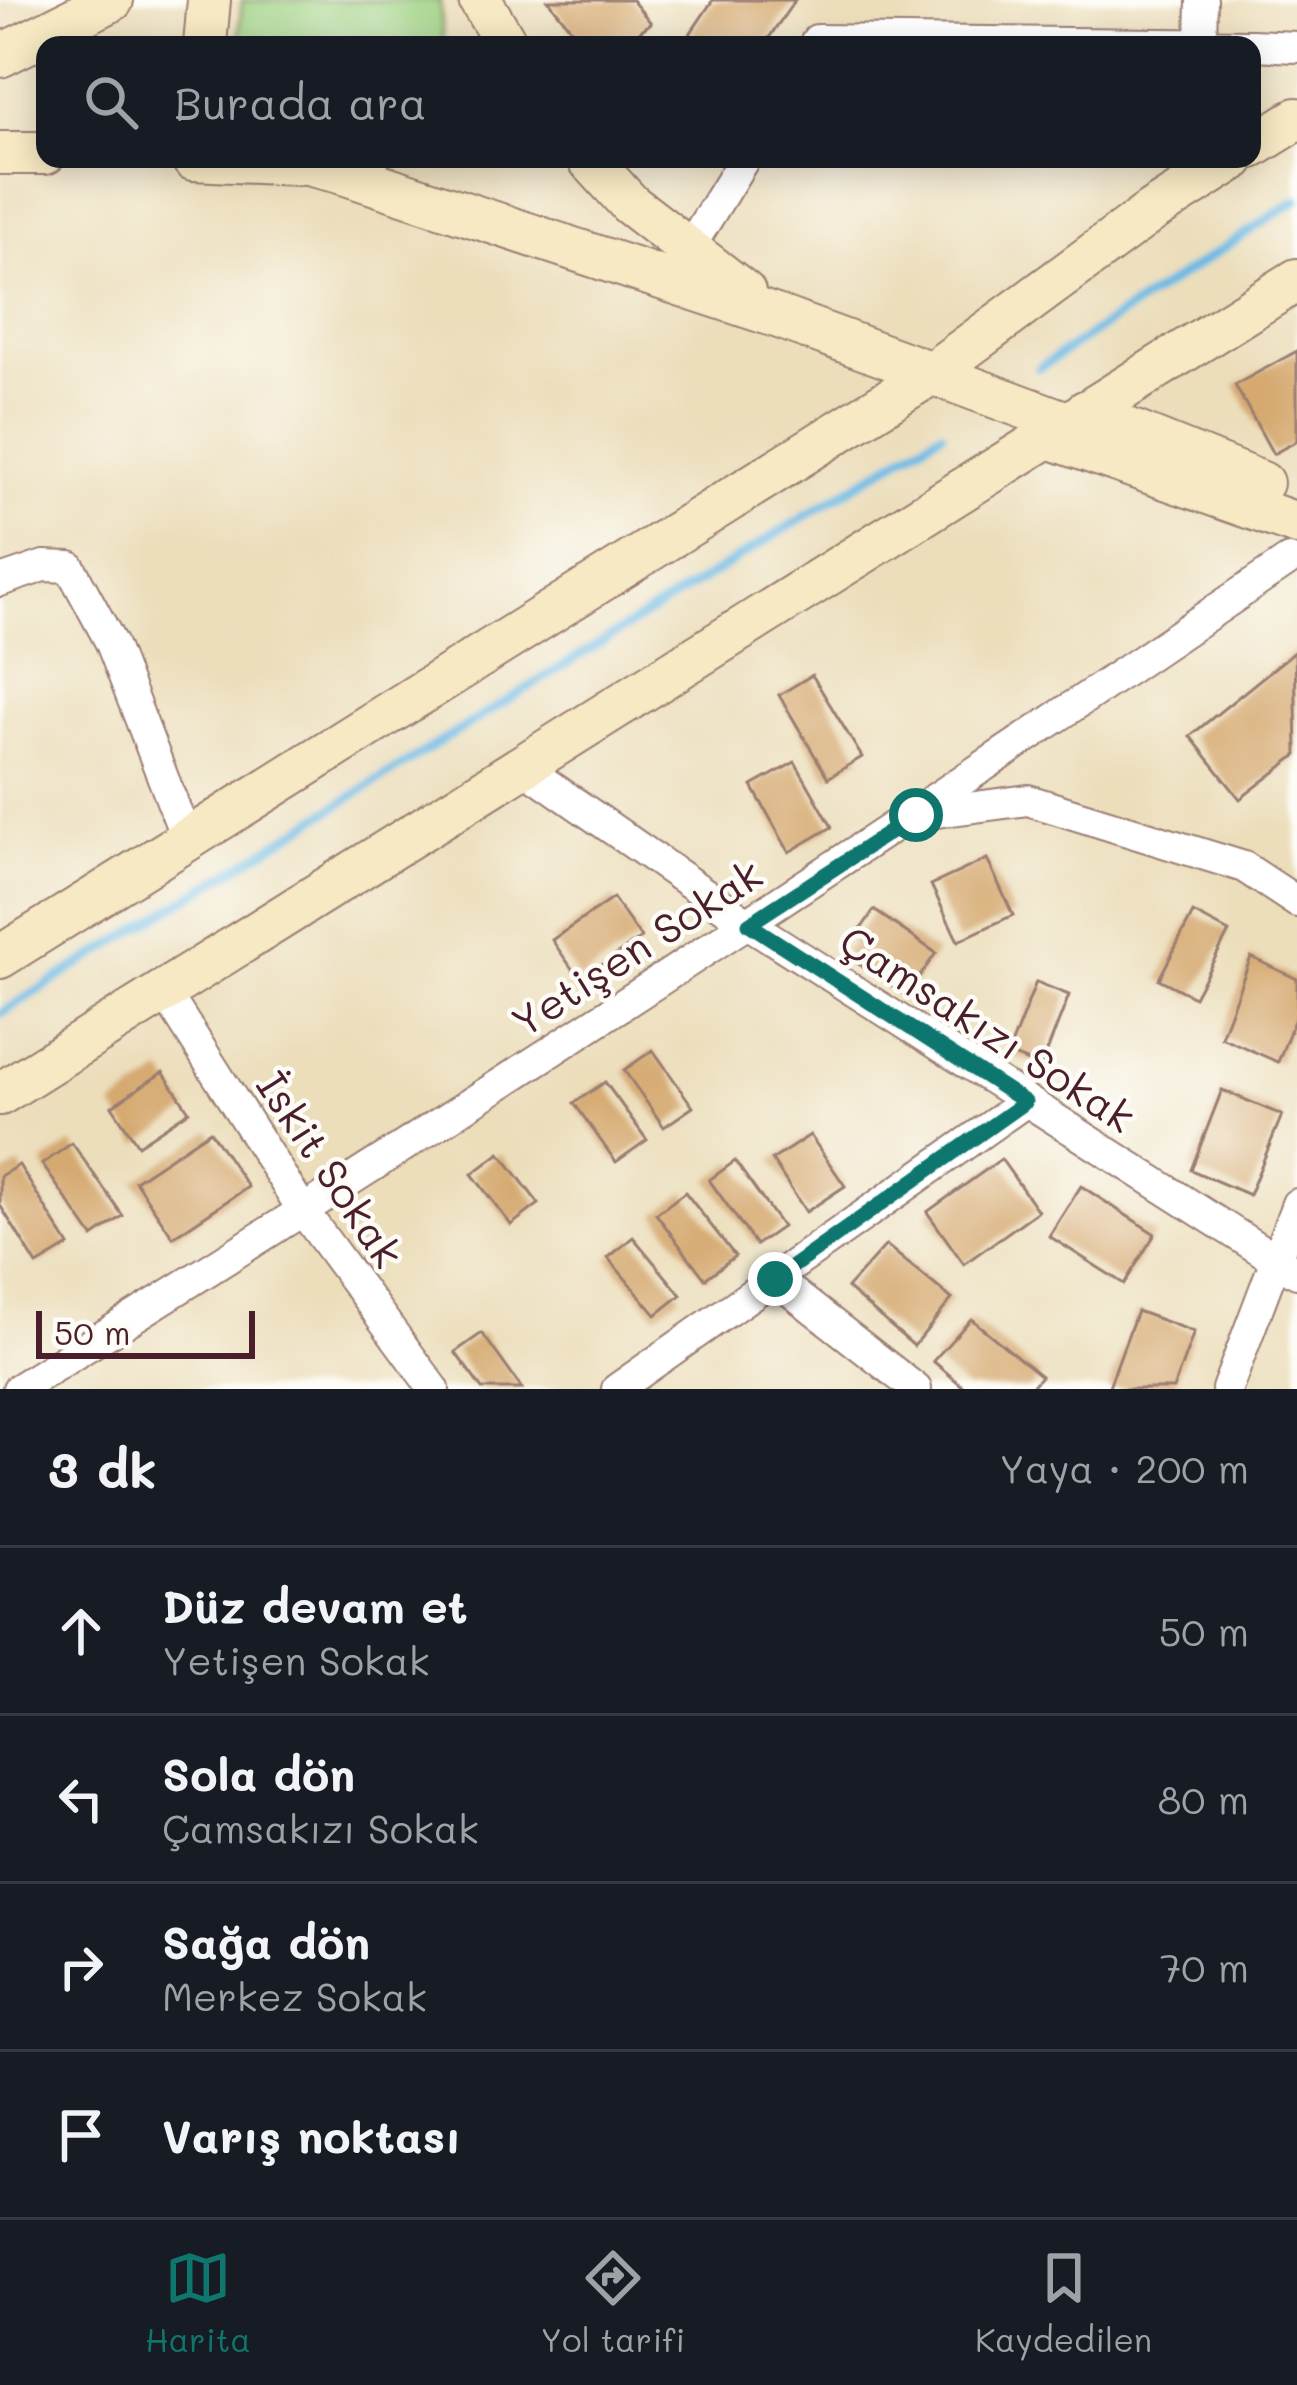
<!DOCTYPE html>
<html lang="tr">
<head>
<meta charset="utf-8">
<style>
	body { margin:0; font-family:Mali,sans-serif; background:#20242c; color:#f1f3f6 }
	.scale { position:absolute; left:36px; bottom:30px; width:219px; box-sizing:border-box; padding-left:12px; border:6px solid #4a1f2b; border-top:0; font-size:33px; line-height:42px; white-space:nowrap; color:#4a1f2b; -webkit-text-stroke:9px #fdfcf7; paint-order:stroke }
	.stop { position:absolute; width:36px; height:36px; margin:-27px; border:9px solid #0f766e; border-radius:50%; background:#fff }
	.stop.end { background:#0f766e; border-color:#fff; box-shadow:0 3px 12px #0008 }
	.list { margin:0; padding:0; list-style:none }
	h2 { display:flex; justify-content:space-between; align-items:center; height:156px; margin:0; padding:0 48px; font-size:51px }
	h2 small { font-size:39px; font-weight:400; color:#9ea1a6 }
	.list li { display:grid; grid-template-columns:78px 1fr auto; gap:36px; align-items:center; box-sizing:border-box; height:168px; padding:0 48px; border-top:3px solid #363941 }
	.list b { display:block; font-size:45px; white-space:nowrap }
	.list p { margin:0; font-size:39px; white-space:nowrap; color:#9ea1a6 }
	.list em { font-size:39px; font-style:normal; color:#9ea1a6 }
	.icon { flex:none; width:66px; height:66px; fill:none; stroke:currentColor; stroke-width:2; stroke-linecap:round; stroke-linejoin:round }
	.map { position:relative; flex:none; width:1297px; height:1389px; overflow:hidden }
	.search { position:absolute; background:#171b24; box-shadow:0 6px 30px #0003; left:36px; right:36px; top:36px; height:132px; display:flex; align-items:center; gap:30px; box-sizing:border-box; padding:0 42px; border-radius:24px; color:#9ea1a6; font-size:45px }
	.sheet { height:828px; background:#171b24 }
	nav { display:flex; justify-content:space-around; align-items:center; box-sizing:border-box; height:168px; border-top:3px solid #363941; background:#171b24; font-size:33px; color:#9ea1a6 }
	nav a { display:grid; justify-items:center; gap:6px }
	nav .on { color:#0f766e }
	.map>svg:first-child { display:block }
	.green { fill:#9ed182; stroke:#747856; stroke-width:3 }
	.lines { fill:none; stroke-linecap:round; stroke-linejoin:round }
	.stream { stroke:#69b9e4; stroke-width:9 }
	.building { fill:#d5a96f }
	.street-casing { stroke:#9b7e73; stroke-width:34 }
	.secondary-casing { stroke:#9b7e73; stroke-width:46 }
	.street { stroke:#fff; stroke-width:30 }
	.secondary { stroke:#f6e9c3; stroke-width:42 }
	.route { stroke:#0f766e; stroke-width:15 }
	.labels { text-anchor:middle; dominant-baseline:central; stroke-width:9; stroke-linejoin:round; paint-order:stroke }
	.street-label { font-size:42px; fill:#4a1f2b; stroke:#fdfcf7 }
</style>
</head>
<body>
<div class="map">
<svg width="1297" height="1389" viewBox="0 0 1297 1389">
	<rect width="100%" height="100%" fill="#fdfcf7"/>
	<filter id="ink" filterUnits="userSpaceOnUse"><feTurbulence type="fractalNoise" baseFrequency=".00833" numOctaves="2"/><feDisplacementMap in="SourceGraphic" scale="24" xChannelSelector="R" yChannelSelector="G"/><feConvolveMatrix kernelMatrix="1 2 1 2 8 2 1 2 1" color-interpolation-filters="sRGB"/></filter>
	<filter id="wash" filterUnits="userSpaceOnUse"><feTurbulence type="fractalNoise" baseFrequency=".004" numOctaves="4" result="noise"/><feDisplacementMap in="SourceGraphic" scale="48" xChannelSelector="R" yChannelSelector="G"/><feGaussianBlur stdDeviation="2.7" result="paint"/><feColorMatrix in="noise" values="0 0 0 0 0 0 0 0 0 0 0 0 0 0 0 0 0 1.4 0 .05"/><feComposite in="paint" operator="in"/></filter>
	<g filter="url(#wash)">
		<rect width="100%" height="100%" fill="#ecdebb"/>
		<!-- green -->
		<polygon class="green" points="242,0 440,0 443,45 238,45"/>
		<g class="lines">
			<!-- stream -->
			<g class="stream">
				<polyline points="1039,368 1297,200"/>
				<polyline points="0,1014 942,432"/>
			</g>
		</g>
		<g id="blocks">
			<!-- building -->
			<g class="building">
				<polygon points="548,0 632,0 651,23 622,45 584,45"/>
				<polygon points="713,0 795,0 764,45 704,45 690,34"/>
				<polygon points="1297,351 1297,441 1273,454 1235,385"/>
				<polygon points="1295,651 1297,755 1240,799 1190,736"/>
				<polygon points="812,675 862,757 828,778 779,695"/>
				<polygon points="795,762 832,827 789,852 752,786"/>
				<polygon points="987,859 1013,915 958,941 931,885"/>
				<polygon points="613,898 641,938 580,980 552,940"/>
				<polygon points="874,910 936,953 906,996 844,954"/>
				<polygon points="1193,913 1229,932 1194,997 1159,979"/>
				<polygon points="1251,957 1297,979 1297,1013 1278,1062 1221,1037"/>
				<polygon points="1036,982 1069,995 1041,1067 1008,1054"/>
				<polygon points="653,1050 693,1107 664,1127 624,1070"/>
				<polygon points="163,1072 189,1111 138,1145 112,1106"/>
				<polygon points="605,1082 647,1140 616,1162 574,1103"/>
				<polygon points="1222,1090 1282,1115 1249,1195 1191,1170"/>
				<polygon points="210,1131 248,1187 173,1237 135,1181"/>
				<polygon points="810,1135 845,1186 806,1212 772,1160"/>
				<polygon points="72,1143 123,1216 93,1237 42,1164"/>
				<polygon points="500,1153 539,1204 511,1225 472,1174"/>
				<polygon points="1001,1159 1038,1211 964,1264 927,1212"/>
				<polygon points="735,1161 782,1227 756,1245 709,1180"/>
				<polygon points="19,1165 69,1246 37,1265 0,1205 0,1176"/>
				<polygon points="1081,1186 1155,1234 1124,1284 1049,1236"/>
				<polygon points="685,1192 735,1256 705,1279 656,1214"/>
				<polygon points="633,1237 681,1295 656,1315 608,1258"/>
				<polygon points="886,1245 952,1299 914,1346 847,1288"/>
				<polygon points="1137,1311 1194,1332 1173,1389 1108,1389"/>
				<polygon points="971,1319 1041,1376 1030,1389 966,1389 933,1361"/>
				<polygon points="482,1333 522,1389 482,1389 455,1352"/>
			</g>
		</g>
	</g>
	<g filter="url(#ink)">
		<use href="#blocks" fill-opacity="0" stroke="#9b7e73" stroke-width="3"/>
		<g class="lines">
			<defs>
				<g id="street">
					<polyline points="1201,43 1202,0"/>
					<polyline points="814,45 817,40 1249,45"/>
					<polyline points="1252,45 1297,47"/>
					<polyline points="688,250 744,159"/>
					<polyline points="0,581 44,566 70,567 111,643 187,840"/>
					<polyline points="520,765 749,924 1297,1273"/>
					<polyline points="922,814 1028,800 1244,867 1297,902"/>
					<polyline points="164,991 304,1212 434,1389"/>
					<polyline points="775,1279 916,1389"/>
					<path d="M18,1389C448,1123 871,845 1289,560"/>
					<polyline points="617,1389 1025,1102"/>
					<polyline points="1227,1389 1297,1204"/>
				</g>
				<g id="secondary">
					<polyline points="480,0 507,45"/>
					<polyline points="205,45 209,0"/>
					<polyline points="0,56 112,0"/>
					<polyline points="1252,147 1297,119"/>
					<polyline points="0,153 45,153"/>
					<polyline points="193,159 298,164"/>
					<polyline points="287,159 340,172 367,168"/>
					<polyline points="589,159 630,204 744,292"/>
					<polyline points="340,172 779,317 1067,423"/>
					<polyline points="1085,412 1262,483"/>
					<polyline points="1046,436 1297,524"/>
					<polyline points="0,957 929,375 1152,211 1234,159"/>
					<polyline points="0,1094 1297,280"/>
				</g>
			</defs>
			<!-- street casing -->
			<use href="#street" class="street-casing"/>
			<!-- secondary casing -->
			<use href="#secondary" class="secondary-casing"/>
			<!-- street -->
			<use href="#street" class="street"/>
			<!-- secondary -->
			<use href="#secondary" class="secondary"/>
		</g>
	</g>
	<g class="lines" filter="url(#ink)">
		<!-- route -->
		<polyline class="route" points="775,1279 1025,1102 749,924 916,815"/>
	</g>
	<g class="labels">
		<!-- street labels -->
		<g class="street-label">
			<text transform="translate(636 947) rotate(-33)">Yetişen Sokak</text>
			<text transform="translate(988 1028) rotate(33)">Çamsakızı Sokak</text>
			<text transform="translate(331 1169) rotate(56)">İskit Sokak</text>
		</g>
	</g>
</svg>
<div class="scale">50 m</div>
<div class="stop" style="left:916px;top:815px"></div>
<div class="stop end" style="left:775px;top:1279px"></div>
<div class="search"><svg class="icon" aria-label="search" viewBox="0 0 24 24"><circle cx="10" cy="10" r="6"/><path d="M15 15l6 6"/></svg>Burada ara</div>
</div>
<section class="sheet">
<h2>3 dk<small>Yaya · 200 m</small></h2>
<ul class="list">
<li><svg class="icon" aria-label="ahead" viewBox="0 0 24 24"><path d="M12 20V5M6 11l6-6 6 6"/></svg><div><b>Düz devam et</b><p>Yetişen Sokak</p></div><em>50 m</em></li>
<li><svg class="icon" aria-label="left" viewBox="0 0 24 24"><path d="M17 20v-9H6M10 6l-5 5 5 5"/></svg><div><b>Sola dön</b><p>Çamsakızı Sokak</p></div><em>80 m</em></li>
<li><svg class="icon" aria-label="right" viewBox="0 0 24 24"><path d="M7 20v-9h11M14 6l5 5-5 5"/></svg><div><b>Sağa dön</b><p>Merkez Sokak</p></div><em>70 m</em></li>
<li><svg class="icon" aria-label="arrive" viewBox="0 0 24 24"><path d="M6 21V4h12l-3 4 3 4H6"/></svg><div><b>Varış noktası</b></div></li>
</ul>
</section>
<nav>
<a class="on"><svg class="icon" aria-label="map" viewBox="0 0 24 24"><path d="M3 6l6-2 6 2 6-2v14l-6 2-6-2-6 2zM9 4v14M15 6v14"/></svg>Harita</a>
<a><svg class="icon" aria-label="directions" viewBox="0 0 24 24"><path d="M12 3l9 9-9 9-9-9zM9 14v-3h6M13 9l2 2-2 2"/></svg>Yol tarifi</a>
<a><svg class="icon" aria-label="saved" viewBox="0 0 24 24"><path d="M7 4h10v16l-5-4-5 4z"/></svg>Kaydedilen</a>
</nav>
</body>
</html>
